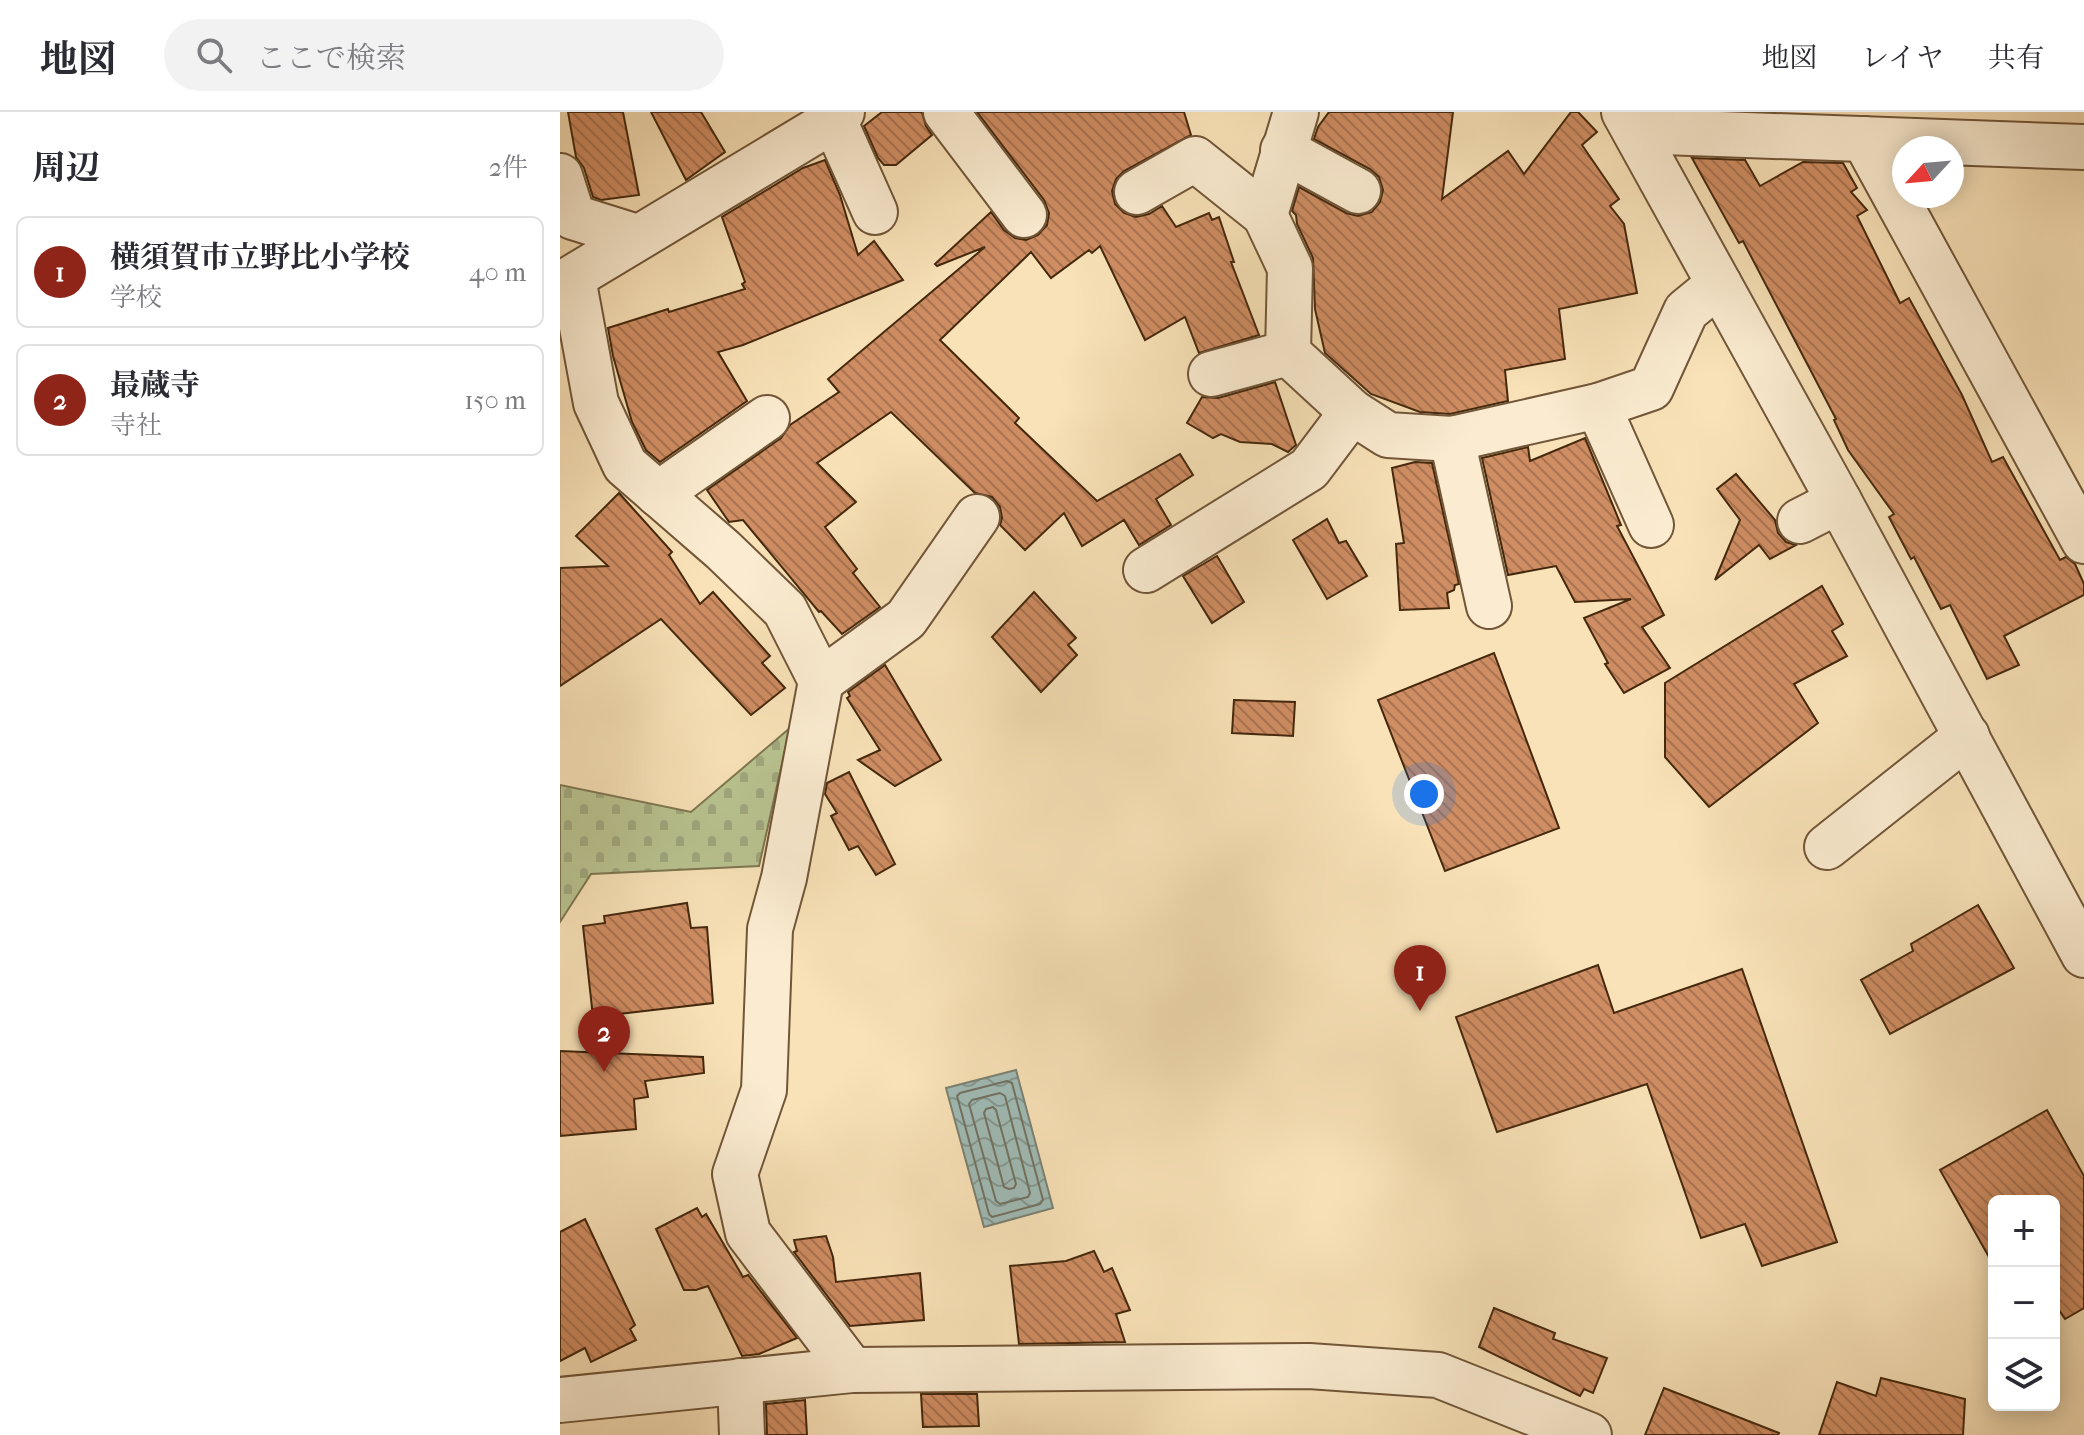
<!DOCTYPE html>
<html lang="ja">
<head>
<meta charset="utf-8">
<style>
	body { margin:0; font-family:"IM FELL French Canon","Noto Serif JP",serif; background:#f2f2f3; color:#2b2b33 }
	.controls { position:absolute; right:24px; bottom:24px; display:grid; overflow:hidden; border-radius:12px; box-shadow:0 4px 20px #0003 }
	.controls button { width:72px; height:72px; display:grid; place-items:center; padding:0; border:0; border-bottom:2px solid #e1e1e2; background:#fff; color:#2b2b33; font:40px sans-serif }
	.compass { position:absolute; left:1332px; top:24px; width:72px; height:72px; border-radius:50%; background:#fff; box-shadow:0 4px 20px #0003; rotate:244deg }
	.you { position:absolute; left:864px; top:682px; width:28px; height:28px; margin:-20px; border:6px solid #fff; border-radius:50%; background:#1a73e8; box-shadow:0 0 0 12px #1a73e833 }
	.badge { display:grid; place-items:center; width:52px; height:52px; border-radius:50%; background:#8f2418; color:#fff; font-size:26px; font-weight:700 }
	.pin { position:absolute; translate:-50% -66px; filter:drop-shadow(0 2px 4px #0008) }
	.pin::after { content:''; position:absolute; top:42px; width:28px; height:24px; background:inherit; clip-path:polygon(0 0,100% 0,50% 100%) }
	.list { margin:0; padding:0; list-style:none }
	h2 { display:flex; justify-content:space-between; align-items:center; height:104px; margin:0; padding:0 32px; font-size:34px }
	h2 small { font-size:26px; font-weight:400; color:#7c7c81 }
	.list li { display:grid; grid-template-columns:52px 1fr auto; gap:24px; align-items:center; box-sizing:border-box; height:112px; margin:0 16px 16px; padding:0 16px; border:2px solid #e1e1e2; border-radius:12px }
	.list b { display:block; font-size:30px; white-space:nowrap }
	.list p { margin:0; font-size:26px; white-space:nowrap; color:#7c7c81 }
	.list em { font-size:26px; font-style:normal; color:#7c7c81 }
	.icon { flex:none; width:44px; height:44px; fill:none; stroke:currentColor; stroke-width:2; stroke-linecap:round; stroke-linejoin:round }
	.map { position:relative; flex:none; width:1524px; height:1323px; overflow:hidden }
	header { display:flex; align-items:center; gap:48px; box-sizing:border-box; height:112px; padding:0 40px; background:#fff; border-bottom:2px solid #e1e1e2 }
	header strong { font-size:38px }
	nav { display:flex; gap:44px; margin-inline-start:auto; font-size:28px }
	.search { width:560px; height:72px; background:#f2f2f3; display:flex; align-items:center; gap:20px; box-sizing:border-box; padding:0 28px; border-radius:44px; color:#7c7c81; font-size:30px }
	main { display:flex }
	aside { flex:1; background:#fff }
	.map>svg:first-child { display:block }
	.cemetery { fill:url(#cemetery-stones); stroke:#7e7650; stroke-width:2 }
	.water { fill:url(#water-waves); stroke:#7b8173; stroke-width:2 }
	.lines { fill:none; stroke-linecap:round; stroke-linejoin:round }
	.shore { stroke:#727262; stroke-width:2 }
	.building { fill:url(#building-back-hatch); stroke:#44280d; stroke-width:2 }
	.minor-casing { stroke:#715638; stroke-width:48 }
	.minor { stroke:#fbecd1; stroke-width:44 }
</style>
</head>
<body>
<header>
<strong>地図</strong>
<div class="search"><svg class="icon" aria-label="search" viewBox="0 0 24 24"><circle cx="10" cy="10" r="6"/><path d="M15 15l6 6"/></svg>ここで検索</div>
<nav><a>地図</a><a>レイヤ</a><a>共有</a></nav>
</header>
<main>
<aside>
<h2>周辺<small>2件</small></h2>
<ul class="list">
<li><span class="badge">1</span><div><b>横須賀市立野比小学校</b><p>学校</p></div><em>40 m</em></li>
<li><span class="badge">2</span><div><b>最蔵寺</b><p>寺社</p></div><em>150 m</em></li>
</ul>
</aside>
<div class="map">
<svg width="1524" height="1323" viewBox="0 0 1524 1323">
	<defs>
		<pattern id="cemetery-stones" width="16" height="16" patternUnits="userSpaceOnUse" patternTransform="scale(2)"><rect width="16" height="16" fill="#b9c492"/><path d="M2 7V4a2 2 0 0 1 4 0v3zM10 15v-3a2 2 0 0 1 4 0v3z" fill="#a0a87d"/></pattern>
		<pattern id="water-waves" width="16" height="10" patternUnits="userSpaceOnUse" patternTransform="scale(2)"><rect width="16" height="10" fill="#a0bcb7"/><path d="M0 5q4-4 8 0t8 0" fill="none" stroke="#849993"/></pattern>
		<pattern id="building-back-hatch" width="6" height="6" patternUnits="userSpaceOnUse" patternTransform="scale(2)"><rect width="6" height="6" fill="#cf8d63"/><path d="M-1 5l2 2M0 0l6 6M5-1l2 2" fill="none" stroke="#aa7350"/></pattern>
	</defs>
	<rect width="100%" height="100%" fill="#f9e2b8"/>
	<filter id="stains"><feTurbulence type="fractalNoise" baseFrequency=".0025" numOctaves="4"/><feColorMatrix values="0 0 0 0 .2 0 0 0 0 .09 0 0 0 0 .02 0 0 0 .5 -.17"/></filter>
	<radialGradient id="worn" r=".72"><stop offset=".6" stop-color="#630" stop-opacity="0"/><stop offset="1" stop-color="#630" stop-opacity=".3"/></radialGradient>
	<!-- cemetery -->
	<polygon class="cemetery" points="230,616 199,754 31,762 0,810 0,673 131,700"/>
	<!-- water -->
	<polygon class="water" points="456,958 493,1096 424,1115 386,976"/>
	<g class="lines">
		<!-- shore -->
		<g class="shore">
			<polygon points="447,969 452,971 483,1088 480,1092 432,1105 429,1102 397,984 400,981"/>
			<polygon points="440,981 445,984 470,1081 468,1085 440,1092 436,1089 409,992 412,988"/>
			<polygon points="433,995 436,998 456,1072 454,1076 449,1077 444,1075 424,1001 426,997"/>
		</g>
	</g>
	<!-- building -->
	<g class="building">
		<polygon points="8,0 63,0 79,83 41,88 33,85 24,56 16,45"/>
		<polygon points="91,0 141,0 165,40 126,68"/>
		<polygon points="322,0 362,0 366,14 372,23 336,53 324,53 318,46 304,14"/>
		<polygon points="417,0 624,0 631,23 564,59 556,67 552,79 555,92 564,101 576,105 589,102 602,94 616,115 649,101 652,108 659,105 674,150 671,150 699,223 639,241 625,205 585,228 540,134 532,141 529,138 491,166 471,140 380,228 459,306 455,311 537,389 620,342 633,363 596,387 611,413 579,433 564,408 522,434 504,401 465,438 440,413 442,406 440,395 432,385 415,381 331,300 257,351 296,390 265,415 297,457 293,461 320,495 282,522 261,499 259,500 183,408 169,410 147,378 221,326 230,313 279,280 268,267 425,135 377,154 375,152 431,100 444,118 455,126 466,128 478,123 487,113 489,101 484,88"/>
		<polygon points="769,0 893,0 882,87 948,39 964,62 1011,0 1018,0 1037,20 1022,33 1059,87 1050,94 1064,112 1077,181 999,197 1005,247 945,258 948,289 890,302 860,300 811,282 765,241 755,197 753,146 737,112 736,103 732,99 739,75 786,101 798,104 812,100 820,90 823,78 819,65 810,57 754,27 758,15"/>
		<polygon points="1132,46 1185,48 1200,74 1243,50 1283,51 1297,76 1291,80 1307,98 1297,104 1340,191 1349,186 1402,283 1432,350 1443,345 1500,448 1506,445 1515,452 1524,472 1524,483 1444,524 1459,553 1427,567 1390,493 1381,497 1354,445 1351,447 1329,405 1334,402 1288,338 1274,308 1276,307 1183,129 1179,131"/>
		<polygon points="265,48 280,83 298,143 314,129 343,168 183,233 158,240 187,289 100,350 86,338 72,310 53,244 48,216 108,197 109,200 185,177 182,172 185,170 162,105 243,56"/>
		<polygon points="715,270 736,333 728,340 712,332 680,330 661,322 653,326 627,311 642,285 658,286"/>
		<polygon points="1025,326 1061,413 1057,414 1104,503 1082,515 1110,556 1064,581 1045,552 1048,551 1024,506 1071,487 1015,490 996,454 948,463 922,346 968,335 970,349"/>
		<polygon points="855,350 872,351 899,472 895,473 894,478 887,481 889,496 840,498 836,432 844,431 832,356"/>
		<polygon points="1176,362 1215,408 1218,421 1226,430 1236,433 1210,447 1199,433 1155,468 1180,408 1157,377"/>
		<polygon points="59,381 112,440 109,443 140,492 153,480 210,544 202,551 225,576 191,603 101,507 0,574 0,456 48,454 16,424"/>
		<polygon points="767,407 779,431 786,429 807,464 767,487 733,428"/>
		<polygon points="657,444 684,490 652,511 623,464"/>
		<polygon points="1262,474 1283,512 1272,519 1287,544 1234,572 1258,611 1149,695 1105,645 1105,571"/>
		<polygon points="474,480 516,526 508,533 517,543 481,580 432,525"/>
		<polygon points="934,541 999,716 885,759 818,588"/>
		<polygon points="325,553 381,648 335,674 298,648 320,638 287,586 290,584 288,580"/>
		<polygon points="674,588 735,590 733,624 672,621"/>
		<polygon points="289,660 335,752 316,763 298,734 289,738 271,704 277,701 265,682 267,671"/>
		<polygon points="127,791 131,816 147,815 153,891 33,905 23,814 45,811 44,804"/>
		<polygon points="1418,793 1454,856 1330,922 1301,868 1353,839 1351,832"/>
		<polygon points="1038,853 1054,901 1182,857 1277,1130 1202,1154 1185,1112 1141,1126 1087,972 937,1020 896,905"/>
		<polygon points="0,939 143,945 144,961 85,969 88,985 74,987 76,1017 0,1024"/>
		<polygon points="1487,998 1524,1064 1524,1196 1505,1207 1494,1191 1494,1089 1434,1089 1434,1154 1380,1058"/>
		<polygon points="137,1096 142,1105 146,1102 183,1165 188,1163 237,1226 199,1242 182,1244 148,1174 136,1178 124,1178 96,1117"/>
		<polygon points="25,1107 75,1213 70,1217 76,1228 31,1250 25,1236 0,1249 0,1120"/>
		<polygon points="266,1124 273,1145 276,1170 360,1161 364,1208 290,1214 234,1140 237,1139 234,1128"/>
		<polygon points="534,1139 544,1160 552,1156 570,1198 556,1202 565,1230 459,1232 450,1154 506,1149"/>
		<polygon points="934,1196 995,1221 993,1227 1047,1246 1033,1281 1024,1277 1020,1284 919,1235"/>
		<polygon points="1321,1266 1405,1287 1403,1323 1259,1323 1277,1270 1316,1284"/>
		<polygon points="1104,1276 1219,1321 1218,1323 1085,1323"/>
		<polygon points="361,1282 417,1282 419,1314 363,1315"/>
		<polygon points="245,1288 247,1323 207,1323 206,1292"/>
	</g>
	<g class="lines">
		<defs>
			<g id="minor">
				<polyline points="386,0 464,103"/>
				<polyline points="736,0 705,103 730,156 728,241 792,300 828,323 892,327 1038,294 1091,276 1126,199 1159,172"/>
				<polyline points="1064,0 1279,389 1524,843"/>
				<polyline points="274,8 315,100"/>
				<polyline points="1075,19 1524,35"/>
				<polyline points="1304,27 1524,429"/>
				<polyline points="723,38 798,79"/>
				<polyline points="0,64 13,105 77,125"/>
				<polyline points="577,80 635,47 705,103"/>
				<polyline points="13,166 36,291 65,353 163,438 225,498 261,569 224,766 210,817 204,978 175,1062 188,1121 292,1258"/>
				<polyline points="0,173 274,8 282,0"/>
				<polyline points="651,262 728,241"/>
				<polyline points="1038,294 1091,413"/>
				<polyline points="892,327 929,494"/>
				<polyline points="98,382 207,306"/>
				<polyline points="1240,409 1279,389"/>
				<polyline points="586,458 749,357 792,300"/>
				<polyline points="261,569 346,507 417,405"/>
				<polyline points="1267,735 1407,624"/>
				<polyline points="180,1269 182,1323"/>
				<polyline points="0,1288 292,1258 749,1254 878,1263 1029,1323"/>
			</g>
		</defs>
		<!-- minor casing -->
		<use href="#minor" class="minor-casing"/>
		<!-- minor -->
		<use href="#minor" class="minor"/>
	</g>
	<rect width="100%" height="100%" filter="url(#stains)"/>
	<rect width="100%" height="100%" fill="url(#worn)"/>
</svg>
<div class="controls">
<button>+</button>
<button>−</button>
<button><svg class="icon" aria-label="layers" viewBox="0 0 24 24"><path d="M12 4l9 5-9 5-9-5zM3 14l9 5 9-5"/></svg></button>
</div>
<svg class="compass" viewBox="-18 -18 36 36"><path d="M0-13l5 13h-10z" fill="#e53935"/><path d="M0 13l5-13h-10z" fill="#7c7c81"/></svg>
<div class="you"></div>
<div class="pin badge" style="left:860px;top:899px">1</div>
<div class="pin badge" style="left:44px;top:960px">2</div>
</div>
</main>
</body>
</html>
